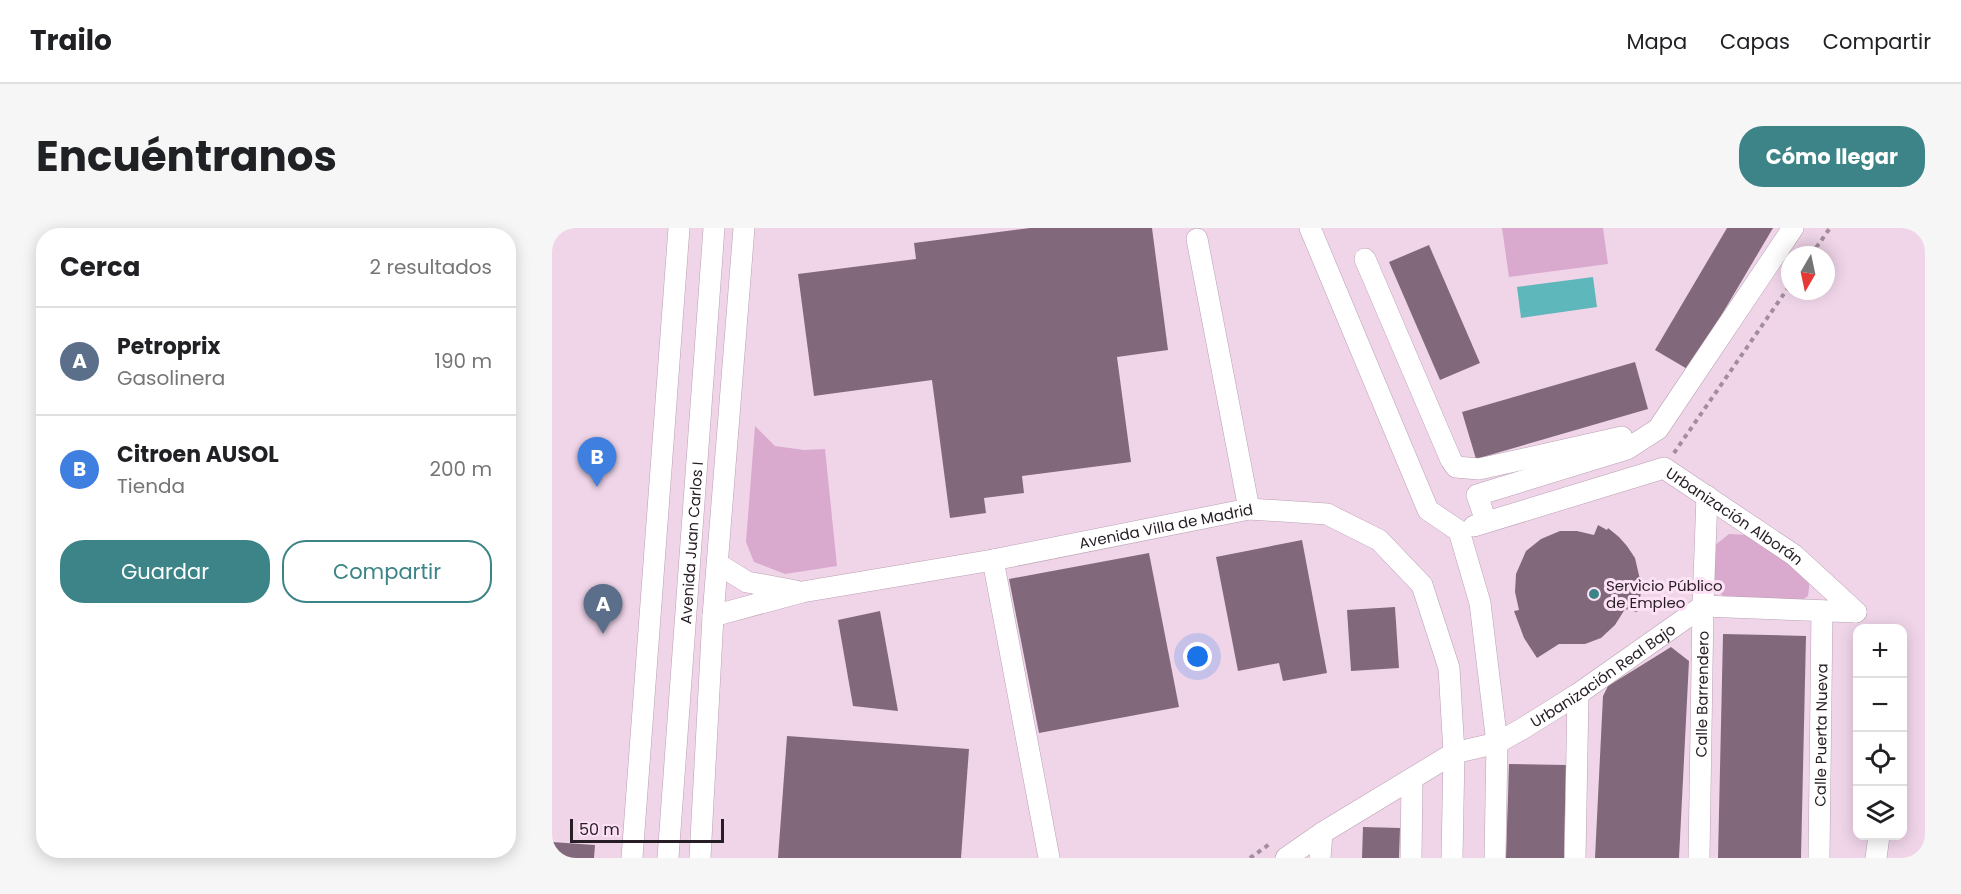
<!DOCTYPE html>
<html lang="es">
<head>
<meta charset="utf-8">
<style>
	body { margin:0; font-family:Poppins,sans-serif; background:#f6f6f6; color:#202124 }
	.controls { position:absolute; right:18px; bottom:18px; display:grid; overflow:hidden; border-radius:12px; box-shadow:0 3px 15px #0003 }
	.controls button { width:54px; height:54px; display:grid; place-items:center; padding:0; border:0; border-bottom:2px solid #e0e0e0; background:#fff; color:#202124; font:30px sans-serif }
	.compass { position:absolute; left:1229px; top:18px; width:54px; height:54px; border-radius:50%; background:#fff; box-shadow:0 3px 15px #0003; rotate:189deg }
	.scale { position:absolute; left:18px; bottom:15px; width:154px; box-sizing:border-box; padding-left:6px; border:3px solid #271e25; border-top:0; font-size:16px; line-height:21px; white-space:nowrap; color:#271e25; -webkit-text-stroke:4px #fde2f6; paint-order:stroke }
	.you { position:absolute; left:646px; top:429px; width:21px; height:21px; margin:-15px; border:4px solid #fff; border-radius:50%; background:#1a73e8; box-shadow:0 0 0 9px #1a73e833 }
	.badge { display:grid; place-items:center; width:39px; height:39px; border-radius:50%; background:#3c8487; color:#fff; font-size:20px; font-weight:700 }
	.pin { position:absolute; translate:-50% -50px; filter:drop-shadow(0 2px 3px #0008) }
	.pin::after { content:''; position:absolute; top:32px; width:21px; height:18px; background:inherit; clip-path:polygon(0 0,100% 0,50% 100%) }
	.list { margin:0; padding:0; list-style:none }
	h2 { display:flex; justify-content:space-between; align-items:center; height:78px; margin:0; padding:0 24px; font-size:26px }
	h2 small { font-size:20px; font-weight:400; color:#757577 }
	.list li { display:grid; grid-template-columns:39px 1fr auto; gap:18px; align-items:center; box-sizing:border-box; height:108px; padding:0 24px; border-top:2px solid #e0e0e0 }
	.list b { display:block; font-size:22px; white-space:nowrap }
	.list p { margin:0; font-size:20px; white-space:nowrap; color:#757577 }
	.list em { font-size:20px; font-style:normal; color:#757577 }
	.actions { display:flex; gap:12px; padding:18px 24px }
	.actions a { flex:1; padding:14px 0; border:2px solid #3c8487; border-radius:24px; text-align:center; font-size:21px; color:#3c8487 }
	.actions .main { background:#3c8487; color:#fff }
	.icon { flex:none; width:33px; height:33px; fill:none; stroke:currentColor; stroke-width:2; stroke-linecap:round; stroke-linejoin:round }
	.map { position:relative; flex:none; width:1373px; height:630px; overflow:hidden; border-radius:24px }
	header { display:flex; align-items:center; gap:36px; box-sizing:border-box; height:84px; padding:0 30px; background:#fff; border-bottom:2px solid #e0e0e0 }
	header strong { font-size:28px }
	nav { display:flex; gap:33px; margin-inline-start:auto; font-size:21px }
	.intro { display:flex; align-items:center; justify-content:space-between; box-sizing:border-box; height:144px; padding:0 36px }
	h1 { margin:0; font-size:42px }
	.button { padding:15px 27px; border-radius:24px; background:#3c8487; color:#fff; font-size:21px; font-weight:700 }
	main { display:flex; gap:36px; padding:0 36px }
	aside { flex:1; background:#fff; border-radius:24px; box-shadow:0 3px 15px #0003 }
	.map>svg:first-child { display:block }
	.green { fill:#d9a9ce }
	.water { fill:#5eb7ba }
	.building { fill:#81697b }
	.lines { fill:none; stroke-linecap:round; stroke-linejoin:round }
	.minor-casing { stroke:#b9a0b3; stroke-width:22 }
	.path { stroke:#a18d9c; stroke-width:4; stroke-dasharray:4.5 4.5; stroke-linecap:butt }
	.minor { stroke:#fff; stroke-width:21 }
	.poi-dot { fill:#3c8487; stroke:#fde2f6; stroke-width:2 }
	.labels { text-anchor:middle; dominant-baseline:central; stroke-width:6; stroke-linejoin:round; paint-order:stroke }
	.street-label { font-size:15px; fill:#271e25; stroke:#fde2f6 }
	.poi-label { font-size:15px; fill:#271e25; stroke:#fde2f6; text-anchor:start }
</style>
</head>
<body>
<header>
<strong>Trailo</strong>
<nav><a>Mapa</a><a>Capas</a><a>Compartir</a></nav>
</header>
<div class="intro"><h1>Encuéntranos</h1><a class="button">Cómo llegar</a></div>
<main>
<aside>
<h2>Cerca<small>2 resultados</small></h2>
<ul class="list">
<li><span class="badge" style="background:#5c6f8a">A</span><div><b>Petroprix</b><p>Gasolinera</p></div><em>190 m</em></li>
<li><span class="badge" style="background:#3f7fe0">B</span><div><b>Citroen AUSOL</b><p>Tienda</p></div><em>200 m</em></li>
</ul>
<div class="actions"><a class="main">Guardar</a><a>Compartir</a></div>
</aside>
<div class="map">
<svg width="1373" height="630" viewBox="0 0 1373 630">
	<rect width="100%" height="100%" fill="#f0d5e9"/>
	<!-- green -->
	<g class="green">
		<polygon points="950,0 1051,0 1056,36 957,49"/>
		<polygon points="203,198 223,218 252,222 273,221 285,338 233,346 202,334 194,314"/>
		<polygon points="1177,306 1198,307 1258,352 1256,368 1248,374 1175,372 1159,356 1162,318"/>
	</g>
	<!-- water -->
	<polygon class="water" points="1041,49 1045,79 969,90 965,59"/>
	<!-- building -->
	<g class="building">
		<polygon points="478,0 600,0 616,122 565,129 579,234 470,248 472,265 432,270 434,285 398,290 380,152 262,168 246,46 364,31 362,15"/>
		<polygon points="1175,0 1221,0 1137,142 1103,122"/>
		<polygon points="877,17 928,135 888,152 837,34"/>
		<polygon points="1083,134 1096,181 924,231 910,184"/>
		<polygon points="1046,297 1055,302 1056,300 1067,309 1075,318 1083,330 1090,360 1085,384 1073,381 1063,397 1049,410 1033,416 1007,416 985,430 972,410 962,383 967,382 963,364 964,346 974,323 989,311 1008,303 1025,303 1042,307"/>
		<polygon points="750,312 775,445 731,453 727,435 686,443 664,329"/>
		<polygon points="597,325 627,479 487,505 457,351"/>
		<polygon points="843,379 847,440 799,443 795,382"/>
		<polygon points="328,383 346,483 301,478 286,392"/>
		<polygon points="1171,406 1254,408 1249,630 1166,630"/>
		<polygon points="1119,419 1137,433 1127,630 1043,630 1051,468 1056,458"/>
		<polygon points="235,508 417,521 409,630 226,630"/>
		<polygon points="957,536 1014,537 1012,630 954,630"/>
		<polygon points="811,599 848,600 847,630 810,630"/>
		<polygon points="0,614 43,617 42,630 0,630"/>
	</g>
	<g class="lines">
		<defs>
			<g id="minor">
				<polyline points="758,0 876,282 907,303 928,375 945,515 943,630"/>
				<polyline points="645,11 697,281"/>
				<polyline points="813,31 899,232 904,239 927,241 1070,209"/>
				<polyline points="934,293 925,267 1075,221 1106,201 1241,0"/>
				<path id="s1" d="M922,298L1112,240L1242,327L1304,384"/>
				<polyline points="441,332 497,630"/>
				<polyline points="166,336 195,354 244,363"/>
				<path id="s2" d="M161,388L250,364L441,332L697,281L775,286L827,312L870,357L897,440L902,525L900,630"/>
				<polyline points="80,630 127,0"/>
				<path id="s3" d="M116,630L162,0"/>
				<polyline points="148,630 161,388 192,0"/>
				<path id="s4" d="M734,630L770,605L902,525L945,515L970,501L1026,466L1151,378L1304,384"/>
				<polyline points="768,630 770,605"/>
				<polyline points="859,630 860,552"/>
				<polyline points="1023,630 1026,466"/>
				<path id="s5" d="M1147,630L1151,378L1155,268"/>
				<path id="s6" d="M1267,630L1270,383"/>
				<polyline points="1324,630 1327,608"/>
			</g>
		</defs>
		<!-- minor casing -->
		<use href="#minor" class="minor-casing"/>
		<!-- path -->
		<g class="path">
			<polyline points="1259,27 1278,0"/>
			<polyline points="1122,225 1238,57"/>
			<polyline points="698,630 719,615"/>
		</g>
		<!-- minor -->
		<use href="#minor" class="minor"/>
	</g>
	<!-- markers -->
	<circle class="poi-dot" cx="1042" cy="366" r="6"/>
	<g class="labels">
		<!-- street labels -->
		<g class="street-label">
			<text stroke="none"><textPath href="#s1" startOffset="284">Urbanización Alborán</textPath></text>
			<text stroke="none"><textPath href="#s2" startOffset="462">Avenida Villa de Madrid</textPath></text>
			<text stroke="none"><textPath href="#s3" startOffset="316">Avenida Juan Carlos I</textPath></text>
			<text stroke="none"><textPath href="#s4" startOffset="368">Urbanización Real Bajo</textPath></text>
			<text stroke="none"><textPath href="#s5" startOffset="164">Calle Barrendero</textPath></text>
			<text stroke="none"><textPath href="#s6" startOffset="123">Calle Puerta Nueva</textPath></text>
		</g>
		<!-- poi labels -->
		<g class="poi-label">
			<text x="1054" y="357">Servicio Público<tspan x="1054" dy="17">de Empleo</tspan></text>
		</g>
	</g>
</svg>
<div class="controls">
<button>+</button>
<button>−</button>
<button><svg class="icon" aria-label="locate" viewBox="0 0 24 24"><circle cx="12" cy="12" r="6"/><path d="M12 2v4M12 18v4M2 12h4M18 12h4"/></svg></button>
<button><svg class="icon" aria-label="layers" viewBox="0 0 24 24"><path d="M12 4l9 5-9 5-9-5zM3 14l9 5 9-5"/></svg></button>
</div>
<svg class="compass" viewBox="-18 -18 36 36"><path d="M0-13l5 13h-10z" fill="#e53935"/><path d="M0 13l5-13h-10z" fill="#757577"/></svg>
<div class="scale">50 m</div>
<div class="you"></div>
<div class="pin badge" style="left:51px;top:406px;background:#5c6f8a">A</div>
<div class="pin badge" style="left:45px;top:259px;background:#3f7fe0">B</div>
</div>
</main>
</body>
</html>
